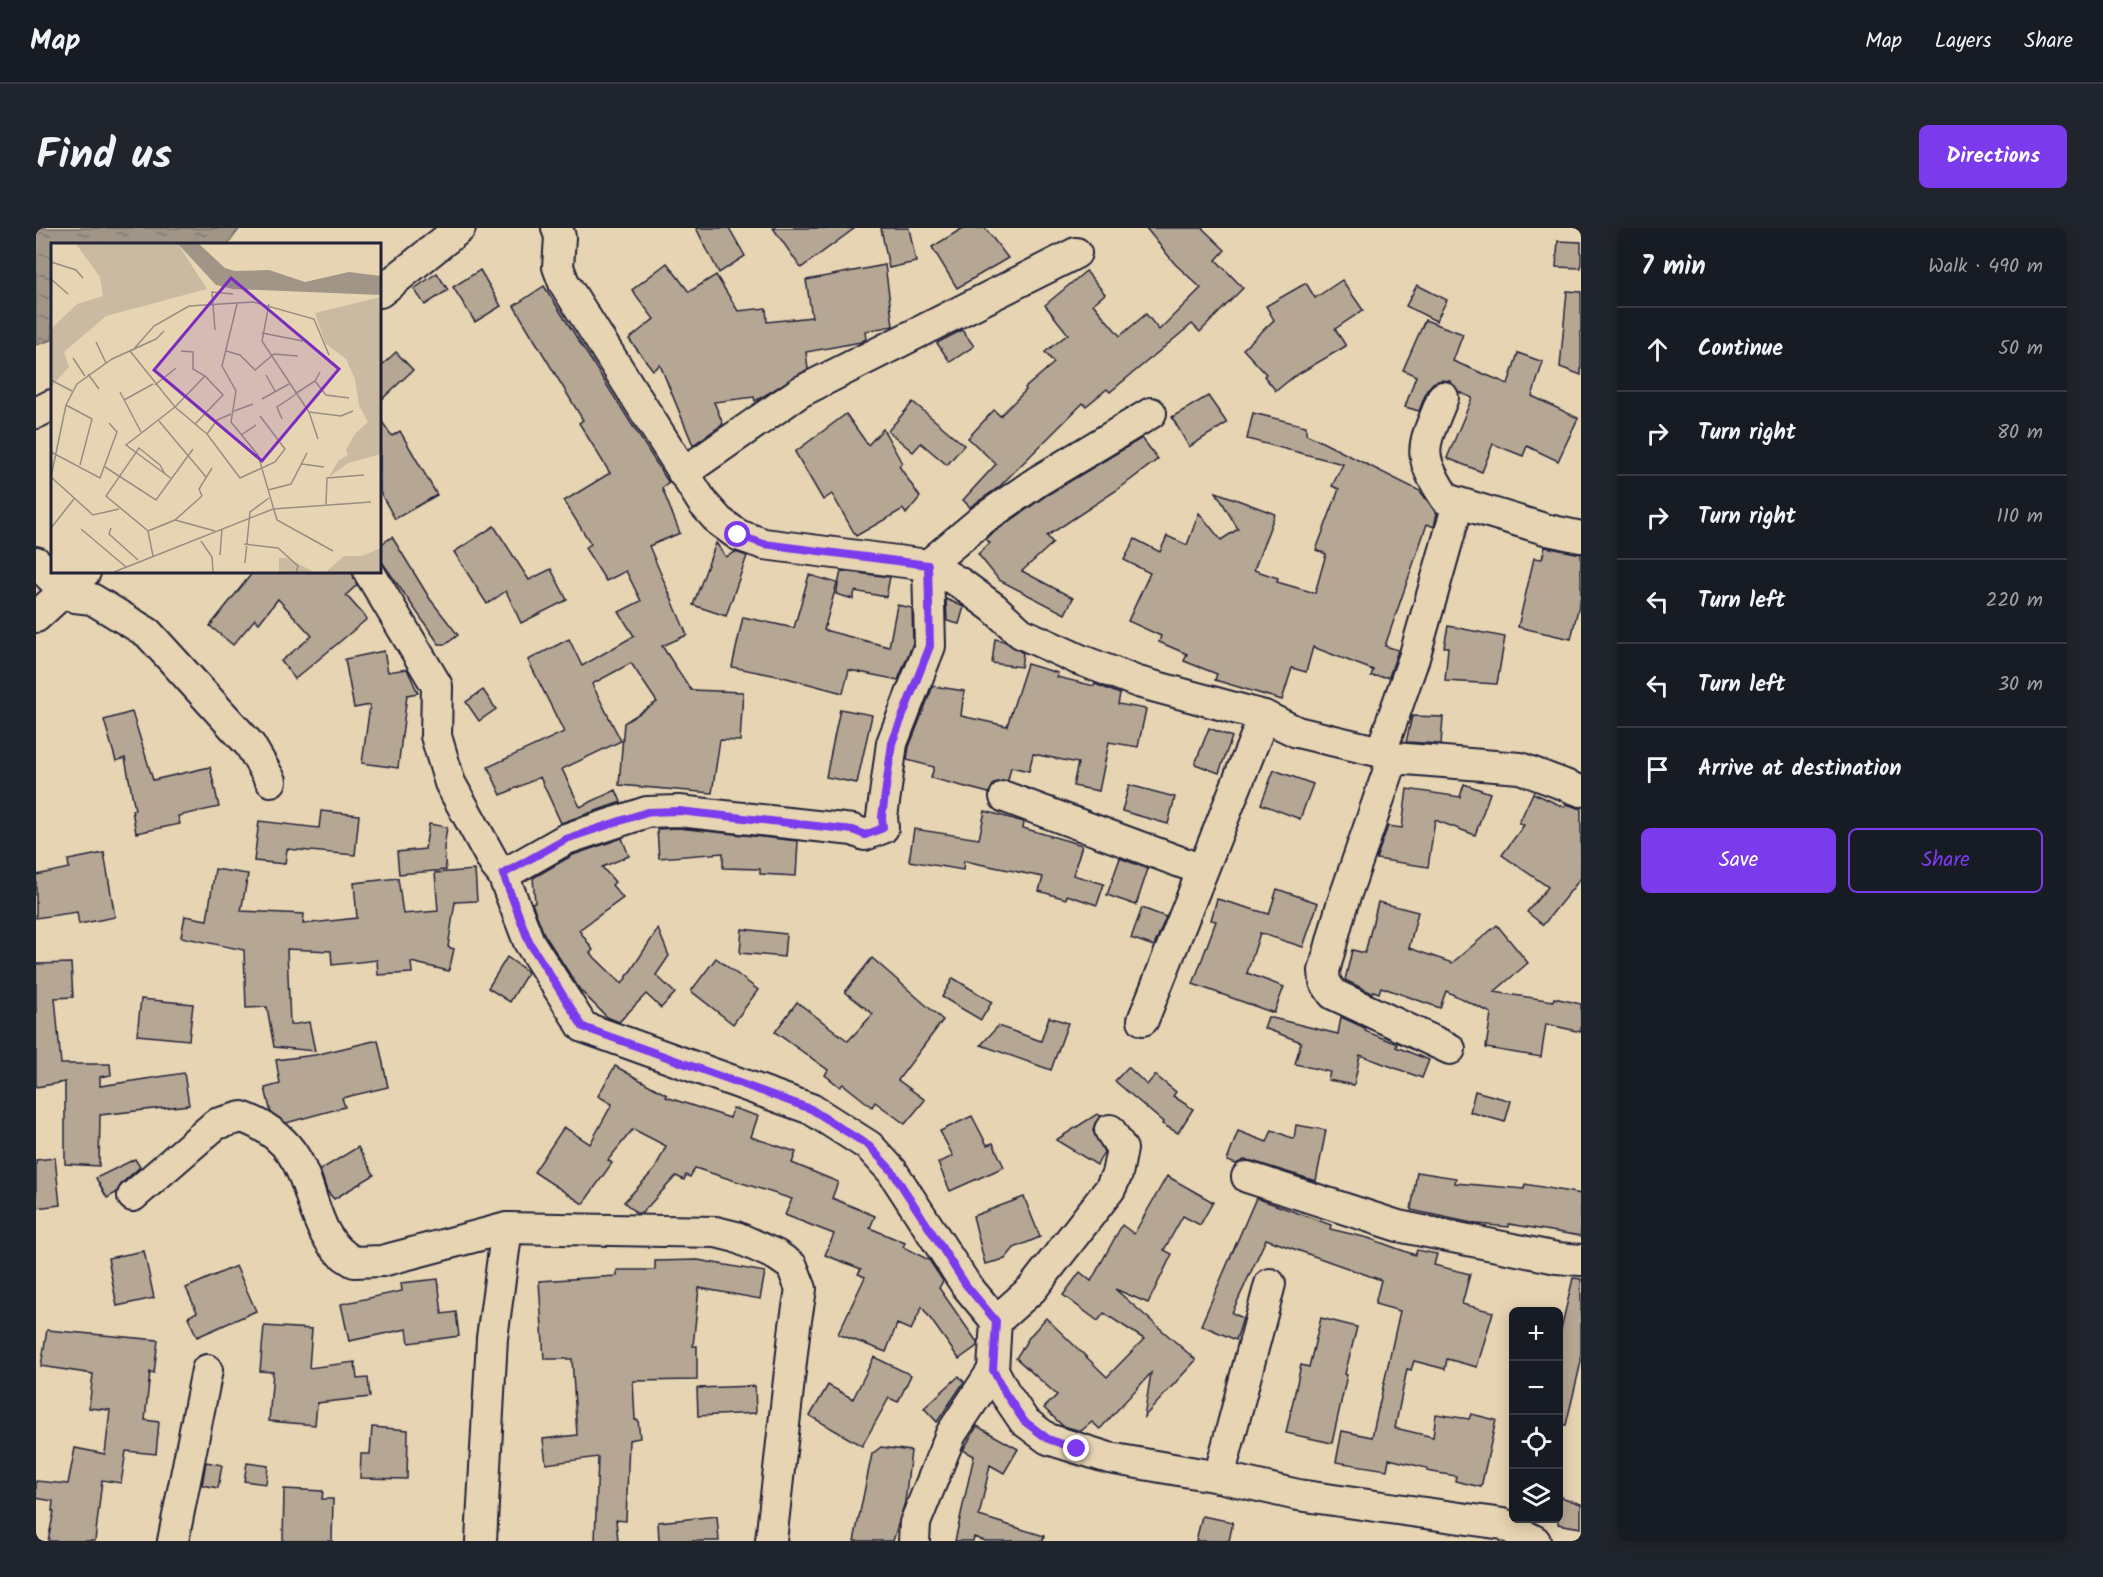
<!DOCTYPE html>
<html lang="en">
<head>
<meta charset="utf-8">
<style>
	body { margin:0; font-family:Kalam,sans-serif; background:#20242c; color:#f1f3f6 }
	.controls { position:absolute; right:18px; bottom:18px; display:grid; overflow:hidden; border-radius:9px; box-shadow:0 3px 15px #0003 }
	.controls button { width:54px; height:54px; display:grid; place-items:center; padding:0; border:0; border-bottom:2px solid #363941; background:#171b24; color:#f1f3f6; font:30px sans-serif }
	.stop { position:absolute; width:18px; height:18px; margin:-14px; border:4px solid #7c3aed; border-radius:50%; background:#fff }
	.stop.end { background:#7c3aed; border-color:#fff; box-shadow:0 2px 6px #0008 }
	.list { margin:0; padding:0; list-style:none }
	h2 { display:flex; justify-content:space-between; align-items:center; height:78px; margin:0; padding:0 24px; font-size:26px }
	h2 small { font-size:20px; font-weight:400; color:#9ea1a6 }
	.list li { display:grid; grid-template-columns:39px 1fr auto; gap:18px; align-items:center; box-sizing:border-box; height:84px; padding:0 24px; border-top:2px solid #363941 }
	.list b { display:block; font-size:22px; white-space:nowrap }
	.list em { font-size:20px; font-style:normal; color:#9ea1a6 }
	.actions { display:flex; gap:12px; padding:18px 24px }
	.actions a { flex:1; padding:14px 0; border:2px solid #7c3aed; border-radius:9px; text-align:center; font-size:21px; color:#7c3aed }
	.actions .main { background:#7c3aed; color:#fff }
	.icon { flex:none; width:33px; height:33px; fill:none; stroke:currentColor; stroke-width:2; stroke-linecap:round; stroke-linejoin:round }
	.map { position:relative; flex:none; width:1545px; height:1313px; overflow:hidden; border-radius:9px }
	header { display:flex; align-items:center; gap:36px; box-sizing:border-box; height:84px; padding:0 30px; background:#171b24; border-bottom:2px solid #363941 }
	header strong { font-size:28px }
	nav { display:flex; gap:33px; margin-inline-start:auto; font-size:21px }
	.intro { display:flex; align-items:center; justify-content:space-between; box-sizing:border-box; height:144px; padding:0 36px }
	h1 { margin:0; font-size:42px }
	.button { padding:15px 27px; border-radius:9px; background:#7c3aed; color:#fff; font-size:21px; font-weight:700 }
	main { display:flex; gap:36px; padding:0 36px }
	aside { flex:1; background:#171b24; border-radius:9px; box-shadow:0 3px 15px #0003 }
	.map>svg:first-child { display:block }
	.water { fill:url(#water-ripples); stroke:#6e6769; stroke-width:1.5 }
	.building { fill:#b6a794; stroke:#22223b; stroke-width:1.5 }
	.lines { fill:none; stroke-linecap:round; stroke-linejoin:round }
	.minor-casing { stroke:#22223b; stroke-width:34 }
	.minor { stroke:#e6d4b2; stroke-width:30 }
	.route { stroke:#7c3aed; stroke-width:8 }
	.inset-road { fill:none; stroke:#988d82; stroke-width:1.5 }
	.view { fill:#7b2cbf; fill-opacity:0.15; stroke:#7b2cbf; stroke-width:3 }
	.inset-edge { fill:none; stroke:#22223b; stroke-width:3 }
</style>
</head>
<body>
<header>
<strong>Map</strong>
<nav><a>Map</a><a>Layers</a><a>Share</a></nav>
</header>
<div class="intro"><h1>Find us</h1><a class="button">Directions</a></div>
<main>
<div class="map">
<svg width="1545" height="1313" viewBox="0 0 1545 1313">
	<defs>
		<pattern id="water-ripples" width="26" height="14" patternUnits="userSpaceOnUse" patternTransform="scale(1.5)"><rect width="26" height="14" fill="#a09587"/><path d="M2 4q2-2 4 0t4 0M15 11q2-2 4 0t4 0" fill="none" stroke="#827970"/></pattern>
	</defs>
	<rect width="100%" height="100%" fill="#e6d4b2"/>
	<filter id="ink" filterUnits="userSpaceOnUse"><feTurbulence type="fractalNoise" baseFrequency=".0167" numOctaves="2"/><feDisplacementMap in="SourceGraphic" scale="12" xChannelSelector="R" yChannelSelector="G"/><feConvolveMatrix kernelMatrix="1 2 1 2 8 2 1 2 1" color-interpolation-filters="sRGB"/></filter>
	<g filter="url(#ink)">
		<!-- water -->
		<polygon class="water" points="0,0 204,0 192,16 16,16 16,112 0,117"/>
		<!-- building -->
		<g class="building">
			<polygon points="660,0 693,0 709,28 683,45"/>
			<polygon points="737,0 819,0 765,40"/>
			<polygon points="845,0 873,0 880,34 853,40"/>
			<polygon points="927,0 949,0 972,30 921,60 896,19"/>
			<polygon points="1110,0 1166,0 1189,22 1180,32 1207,60 1164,104 1156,96 1074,164 1071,161 1050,178 1047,175 963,259 934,279 927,272 960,236 932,210 958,182 964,188 990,162 989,160 1018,135 1009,124 1032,106 1009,77 1050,43 1069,66 1057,76 1084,108 1110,86 1123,102 1165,60 1139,36"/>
			<polygon points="1522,13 1545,14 1545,40 1520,39"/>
			<polygon points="631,35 653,64 680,47 702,83 730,80 731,94 776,89 770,52 849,37 857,98 829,103 830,111 825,114 770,124 772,141 723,171 719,173 718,169 678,174 687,196 657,217 624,137 617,142 593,111 618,91 596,62"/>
			<polygon points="444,42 465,78 439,94 417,59"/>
			<polygon points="401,45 412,62 389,77 378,61"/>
			<polygon points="1306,52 1327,82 1299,101 1310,118 1257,149 1240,163 1228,148 1230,146 1207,121 1238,92 1230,78 1270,55 1279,70"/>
			<polygon points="1381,57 1411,72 1400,93 1370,78"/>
			<polygon points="508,58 633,255 626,260 644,305 613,318 651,407 626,418 655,462 707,464 704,513 684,512 676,565 583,557 588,495 621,474 595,435 556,456 585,513 526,541 544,579 580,562 585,574 525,595 504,549 465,567 452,539 528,504 492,432 533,411 546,438 598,408 583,384 605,373 590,343 570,353 549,320 555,316 528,273 574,245 543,195 547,192 478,78"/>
			<polygon points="1531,63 1545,64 1545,147 1524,139"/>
			<polygon points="1389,92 1427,106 1417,133 1472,156 1482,125 1507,134 1496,168 1542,190 1522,233 1491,218 1487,228 1457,216 1446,244 1411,230 1436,170 1423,164 1414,153 1405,152 1397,155 1391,162 1383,183 1369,179 1380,148 1367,142"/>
			<polygon points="926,102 938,118 914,134 901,115"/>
			<polygon points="360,124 377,142 344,173 344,139"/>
			<polygon points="1172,168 1191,195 1153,219 1136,189"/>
			<polygon points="877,174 928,217 911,237 885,215 877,224 852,203"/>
			<polygon points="1217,185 1270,198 1270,206 1384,263 1401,285 1398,299 1391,296 1349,418 1362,422 1353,449 1335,448 1337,442 1277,419 1270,444 1256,440 1246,472 1179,452 1181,446 1148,433 1151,426 1123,414 1125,408 1092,393 1114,345 1088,332 1099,311 1124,324 1131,308 1151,317 1163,285 1185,312 1202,301 1180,264 1239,286 1218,342 1242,350 1241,354 1279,365 1290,326 1280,322 1303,261 1296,258 1307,236 1211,211"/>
			<polygon points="810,186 832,217 847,201 866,235 863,238 884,269 870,286 867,281 820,308 796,266 787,272 759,224"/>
			<polygon points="344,191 356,208 364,203 401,267 359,291 344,264"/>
			<polygon points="1106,210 1122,231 1084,260 1011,308 1017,315 986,343 1037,370 1029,386 963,352 942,326 954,315 950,311 957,305 1011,267"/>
			<polygon points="458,298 493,352 515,341 531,372 485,395 470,363 451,376 418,324"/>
			<polygon points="356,309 394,371 422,407 410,416 403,416 344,331 344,317"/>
			<polygon points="680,315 690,329 699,324 711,328 690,388 657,377"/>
			<polygon points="1509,319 1545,326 1545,368 1535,411 1482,399 1498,330 1506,331"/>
			<polygon points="805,343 854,349 850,369 819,363 817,371 800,366"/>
			<polygon points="217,344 316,344 321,357 310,367 331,391 259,451 245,433 276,408 242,371 223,395 219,391 197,417 174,398"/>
			<polygon points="773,347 801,355 788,402 853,419 861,377 876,380 877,415 862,452 813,442 807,465 747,449 696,439 707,389 758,400"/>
			<polygon points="910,371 928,379 923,396 911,393"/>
			<polygon points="1412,398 1469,409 1461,456 1409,453 1412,419 1408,419"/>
			<polygon points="959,411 968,413 987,425 985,439 956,435"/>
			<polygon points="348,423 352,444 371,441 382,465 371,467 362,540 326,535 334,477 318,480 309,431"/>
			<polygon points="991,436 1022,445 1021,449 1058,458 1059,456 1084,466 1082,476 1110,481 1102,519 1073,514 1063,563 1037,558 1042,535 997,526 993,543 975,539 972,552 958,555 953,565 895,550 898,539 871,532 873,519 897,458 928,463 925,488 971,498"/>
			<polygon points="447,462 460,481 443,493 430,474"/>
			<polygon points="804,481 836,487 821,555 790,549"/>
			<polygon points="96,484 117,552 174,539 183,579 142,588 144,596 100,605 96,582 99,582 89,530 80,533 68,492"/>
			<polygon points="1376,488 1407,489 1405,516 1370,514"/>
			<polygon points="1173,500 1196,509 1183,545 1159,536"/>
			<polygon points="1238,542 1277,556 1264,591 1225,576"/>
			<polygon points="1428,556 1454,565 1439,607 1399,592 1392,639 1340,631 1352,598 1366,600 1371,561 1424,569"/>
			<polygon points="1093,557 1139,569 1132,596 1086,583"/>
			<polygon points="1497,565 1528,579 1530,576 1545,581 1545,650 1507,697 1491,684 1512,659 1466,627 1488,597 1483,595"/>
			<polygon points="285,583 323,587 319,627 251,621 249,636 218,633 223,593 283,600"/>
			<polygon points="949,583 988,594 987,600 1046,617 1037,647 1068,656 1061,677 1031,667 1030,671 1003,663 1007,649 928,633 927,642 873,633 878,601 943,611"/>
			<polygon points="393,596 411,599 408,620 410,642 363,646 361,624 389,621"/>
			<polygon points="642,600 762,613 760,648 724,646 724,641 687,640 687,625 623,630 621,601"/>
			<polygon points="586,610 593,628 566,639 579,654 576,657 587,670 543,702 557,722 554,725 586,756 622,701 633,728 620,747 639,765 625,780 610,766 583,794 571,789 544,762 508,706 496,675 499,674 497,650 537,627"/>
			<polygon points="68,625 79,689 43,696 41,684 0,690 0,647 33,640 32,632"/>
			<polygon points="1084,630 1112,641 1100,677 1071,667"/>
			<polygon points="179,641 212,646 205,683 268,686 267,696 321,690 318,655 362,650 367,686 402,683 399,645 439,642 441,673 419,674 412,719 418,721 413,743 375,734 376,745 342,747 341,732 296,737 295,723 251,721 254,797 273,794 279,823 238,819 231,779 210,780 208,722 145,709 149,688 171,692"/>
			<polygon points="1241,661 1282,675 1267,719 1224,705 1211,745 1248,759 1238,785 1157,756 1180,693 1175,692 1181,671 1233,686"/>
			<polygon points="1342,674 1382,684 1373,720 1416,735 1461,697 1492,735 1458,764 1517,773 1518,770 1545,776 1545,804 1510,796 1505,829 1450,820 1455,785 1410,763 1404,780 1345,759 1343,765 1337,763 1336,765 1309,752 1316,722 1329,725"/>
			<polygon points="1106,680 1130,689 1118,718 1095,710"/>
			<polygon points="706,701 750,706 748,729 704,725"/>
			<polygon points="471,729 492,744 474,774 452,760"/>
			<polygon points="680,730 722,762 697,796 655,763"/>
			<polygon points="836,730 907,792 862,852 889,872 869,896 839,874 836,879 807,856 804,859 789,847 792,842 739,804 761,774 812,813 837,786 809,764"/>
			<polygon points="35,735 37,769 19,770 25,836 74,836 75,847 64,849 64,858 148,845 153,877 64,887 63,938 29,936 29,854 0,859 0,736"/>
			<polygon points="917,750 956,774 945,792 906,769"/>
			<polygon points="105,771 157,776 153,812 101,807"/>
			<polygon points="1013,789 1032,795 1015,842 945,817 962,798 1005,813"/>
			<polygon points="1232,789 1302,806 1305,789 1329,800 1329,803 1361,816 1360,819 1393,832 1386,850 1324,827 1318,857 1292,852 1294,844 1259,836 1265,814 1228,800"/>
			<polygon points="342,812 352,859 306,870 309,879 250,895 235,885 229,860 244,856 240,832 279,827"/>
			<polygon points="579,838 631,867 630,869 694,890 697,880 722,888 715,909 760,924 756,935 802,954 796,970 839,988 834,1000 869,1015 867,1019 893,1032 907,1053 903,1060 941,1114 941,1118 923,1131 886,1079 875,1102 861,1096 850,1124 802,1106 829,1049 822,1046 825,1041 789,1027 798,1006 749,987 756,971 659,940 654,949 650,947 648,952 640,948 606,985 600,985 588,974 619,941 630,918 597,901 572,932 576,935 547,976 498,944 528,899 554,916 576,876 562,868"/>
			<polygon points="1092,839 1111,857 1119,847 1140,864 1137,868 1157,881 1142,905 1126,896 1127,894 1079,853"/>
			<polygon points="1439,863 1475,873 1469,894 1434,884"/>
			<polygon points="1061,886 1065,888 1059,895 1057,903 1068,924 1061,937 1020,912"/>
			<polygon points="936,888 951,917 957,915 968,939 914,963 902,935 917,928 904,903"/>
			<polygon points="1260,897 1290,902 1280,953 1216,933 1208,932 1200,936 1191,933 1202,903 1231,914 1236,902 1258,911"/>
			<polygon points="322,919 338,947 298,971 291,963 284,942"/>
			<polygon points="19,930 24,977 0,980 0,932"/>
			<polygon points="99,931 104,939 86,955 80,965 71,970 60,950"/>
			<polygon points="1381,944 1420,950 1419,955 1488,961 1489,956 1545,966 1545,1008 1473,996 1473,999 1441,996 1375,982"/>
			<polygon points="1131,948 1177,974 1164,997 1147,988 1128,1022 1136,1026 1112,1075 1079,1061 1160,1132 1108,1189 1115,1145 1064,1201 1056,1194 1045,1203 1027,1198 1008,1180 1021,1167 980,1130 994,1108 1010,1090 1071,1149 1108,1111 1068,1085 1062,1093 1027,1067 1044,1044 1055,1053 1086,997 1098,1006"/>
			<polygon points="988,969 1004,1009 978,1020 969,1031 949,1036 937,988"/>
			<polygon points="1220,970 1295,997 1294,1001 1332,1010 1379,1027 1381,1022 1401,1026 1398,1037 1434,1046 1426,1076 1457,1084 1441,1139 1411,1131 1409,1141 1378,1133 1375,1142 1371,1141 1359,1200 1397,1209 1400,1186 1433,1191 1435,1186 1460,1192 1445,1259 1419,1253 1420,1248 1391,1243 1391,1240 1353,1231 1351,1242 1300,1234 1306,1203 1336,1209 1364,1083 1339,1076 1345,1052 1230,1011 1196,1085 1207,1090 1200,1112 1165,1097"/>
			<polygon points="108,1023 118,1070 81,1078 72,1030"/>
			<polygon points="662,1032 729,1044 724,1071 663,1060 657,1118 661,1118 661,1152 597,1153 599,1192 602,1192 604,1210 593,1212 590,1293 580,1292 582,1313 559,1313 562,1229 510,1236 507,1211 541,1207 536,1131 508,1131 503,1053 581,1048 581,1042 619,1042 619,1033"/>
			<polygon points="200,1038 220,1083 161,1109 152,1089 161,1084 150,1060"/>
			<polygon points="1537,1050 1545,1051 1545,1134 1530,1197 1522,1197 1522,1114"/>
			<polygon points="402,1051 406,1086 420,1084 423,1108 373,1115 371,1101 313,1113 305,1076 366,1063 365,1055"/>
			<polygon points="1285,1090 1321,1099 1309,1146 1311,1147 1296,1215 1250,1205 1265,1137 1273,1139"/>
			<polygon points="228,1098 276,1101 273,1140 319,1134 321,1151 332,1150 334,1169 281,1175 279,1197 233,1193 237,1144 224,1143"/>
			<polygon points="11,1102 122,1112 118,1145 114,1144 109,1192 123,1194 120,1226 90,1223 85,1255 66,1252 59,1313 12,1313 18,1283 16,1283 17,1273 0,1270 0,1253 32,1256 39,1220 69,1226 74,1182 53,1180 57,1146 5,1138"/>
			<polygon points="838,1129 875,1147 862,1174 853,1170 826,1218 774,1188 792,1157 817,1171"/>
			<polygon points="923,1148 928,1154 901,1194 888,1180"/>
			<polygon points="719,1158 720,1185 662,1188 661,1160"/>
			<polygon points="941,1198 982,1221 968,1245 954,1237 943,1288 1008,1308 1007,1313 949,1313 938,1309 937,1313 919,1313 938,1228 927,1222"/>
			<polygon points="336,1199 372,1202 371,1251 324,1250 325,1226 334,1226"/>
			<polygon points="845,1219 875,1223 869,1274 857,1313 818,1313 836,1226"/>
			<polygon points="170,1234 186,1237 182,1260 166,1257"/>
			<polygon points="211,1235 232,1238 230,1256 208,1253"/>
			<polygon points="248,1261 287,1263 286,1271 297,1271 296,1313 247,1313"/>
			<polygon points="1522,1268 1545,1276 1545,1300 1522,1296"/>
			<polygon points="681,1288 683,1313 623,1313 622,1294"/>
			<polygon points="1166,1288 1197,1294 1193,1313 1160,1313"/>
		</g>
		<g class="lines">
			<defs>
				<g id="minor">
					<polyline points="521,0 524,9 522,39 528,55 667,275 683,293 702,307 728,316 892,337 924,355 958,380 985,405 1042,431 1102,454 1228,488 1261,504 1345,524 1357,530 1484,540 1545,563"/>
					<polyline points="344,64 424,0"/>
					<path d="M1407,169C1388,218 1378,223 1410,271L1512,302L1545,309"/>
					<polyline points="0,185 16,177"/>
					<polyline points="647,245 764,164 1040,25"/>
					<polyline points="0,334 29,364 39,369 56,371 112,405 214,517 235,553"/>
					<polyline points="892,337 947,291 1002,253 1115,185"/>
					<polyline points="333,344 401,458 400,508 414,555 459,637 467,647 493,714 547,799 775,881 833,918 856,943 930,1057 960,1093 957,1142 969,1165 988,1193 1012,1211 1073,1230 1183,1249 1262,1267 1467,1296 1499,1313"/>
					<polyline points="0,389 49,344"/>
					<polyline points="1345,524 1378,430 1422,276"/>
					<polyline points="1357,530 1305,680 1288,743 1289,754 1297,766 1414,821"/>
					<polyline points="969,569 1166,642"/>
					<polyline points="467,647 530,611 611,584 643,583 817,602 829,607 847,600 846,589 856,515 894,418 892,337"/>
					<polyline points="1107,792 1228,488"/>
					<polyline points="1211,949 1362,998 1521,1030 1545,1032"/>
					<path d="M97,968L180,896L206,889C295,921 257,1000 318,1034L346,1033L471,1000L680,1004L700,1009L740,1027L756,1038L765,1061L759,1098L735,1313"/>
					<polyline points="960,1093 996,1061 1074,961 1081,946 1086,921 1074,902"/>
					<polyline points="1183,1249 1234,1056"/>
					<polyline points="137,1313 171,1142"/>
					<polyline points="445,1313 456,1110 471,1000"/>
					<polyline points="878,1313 879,1295 915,1206 957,1142"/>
				</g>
			</defs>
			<!-- minor casing -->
			<use href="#minor" class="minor-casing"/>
			<!-- minor -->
			<use href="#minor" class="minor"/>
		</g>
	</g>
	<g class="lines" filter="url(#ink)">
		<!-- route -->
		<polyline class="route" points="702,307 728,316 892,337 894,418 856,515 846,589 847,600 829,607 817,602 643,583 611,584 530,611 467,646 493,714 547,799 775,881 833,918 856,943 930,1057 960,1093 957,1142 969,1165 988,1193 1012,1211 1041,1221"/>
	</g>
	<!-- overview -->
	<g transform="translate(15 15)">
		<rect width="330" height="330" fill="#e6d4b2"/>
		<path d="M25,1H127L156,46L55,73L13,109L18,124L0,144V86L26,61L52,53L49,34ZM330,54V211L297,220L277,235L288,217L297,212L295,207L304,191L317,179L308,162L304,136L295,116L274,100L264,70ZM330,305V329H275L293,313H311ZM228,315H236L263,329H228Z" fill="#c9baa1"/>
		<path d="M127,1H148L174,25L184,28L218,27L254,39L298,29L330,33V52L182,46L165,42Z" fill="#a09587"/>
		<path class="inset-road" d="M0,19L25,27L32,35M0,36L17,51M186,61L171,123L185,148L180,179L207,212L226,277L282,308M218,61L211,98L258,169L267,196M164,87L161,49L182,51M211,90L252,98M45,99L55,120M82,107L103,83L138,63L202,59L263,76L278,112M79,108L124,164L156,191L189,235L224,219L234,206L209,173M130,108L142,109V126L154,133L172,152L144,181M175,108L189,112L204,127L223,111L247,113M22,115L34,133M37,131L48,146M215,132L224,148M0,137L21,148M264,138L275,152L298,155M104,142L125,125M69,149L90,189M244,151L264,138L269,129M211,156L238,141M73,157L102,141M15,162L41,176L29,222M183,168L202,161M258,169L290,173L302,168M231,176L226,164L244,152M108,178L155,234M156,191L166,177L180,171M190,192L205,182M0,209L49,235L66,189L58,180M251,221L273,224M54,224L105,257L142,206M0,234L15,162L26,141L61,116L105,96L113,88M0,234L42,272L68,266M121,236L75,202L124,164L154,133M217,247L240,241L256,210M151,253L148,246L161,225M275,261L276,235L313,232M124,277L164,288M0,285L23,256M60,285L58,291L87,317M30,286L75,324M97,288L124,277L151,253M150,298L161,314L162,329M193,301L227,305L247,323L245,329M169,312L171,286M102,313L97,288L55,253L88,205L109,222L114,231M194,320L199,269L218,255M63,329L222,266L320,259"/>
		<path class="view" d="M180,35L288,126L211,218L103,127Z"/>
		<rect width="330" height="330" class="inset-edge"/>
	</g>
</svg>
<div class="controls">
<button>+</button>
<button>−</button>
<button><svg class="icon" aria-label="locate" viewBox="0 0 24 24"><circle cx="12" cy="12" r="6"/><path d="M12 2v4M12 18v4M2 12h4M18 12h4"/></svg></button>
<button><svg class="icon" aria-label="layers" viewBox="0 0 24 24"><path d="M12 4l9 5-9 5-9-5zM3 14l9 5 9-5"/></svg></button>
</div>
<div class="stop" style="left:702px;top:307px"></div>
<div class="stop end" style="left:1041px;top:1221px"></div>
</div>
<aside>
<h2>7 min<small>Walk · 490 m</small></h2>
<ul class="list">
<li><svg class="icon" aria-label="ahead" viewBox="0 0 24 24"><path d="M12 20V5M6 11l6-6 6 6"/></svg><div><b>Continue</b></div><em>50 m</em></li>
<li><svg class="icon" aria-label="right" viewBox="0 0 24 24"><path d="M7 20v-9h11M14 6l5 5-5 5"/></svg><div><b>Turn right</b></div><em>80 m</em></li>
<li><svg class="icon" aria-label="right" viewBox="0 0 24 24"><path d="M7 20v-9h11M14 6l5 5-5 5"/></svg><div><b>Turn right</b></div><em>110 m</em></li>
<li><svg class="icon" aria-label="left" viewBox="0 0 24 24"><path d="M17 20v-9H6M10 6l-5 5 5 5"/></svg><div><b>Turn left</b></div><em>220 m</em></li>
<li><svg class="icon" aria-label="left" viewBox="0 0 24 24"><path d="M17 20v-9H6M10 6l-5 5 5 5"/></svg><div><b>Turn left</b></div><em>30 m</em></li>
<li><svg class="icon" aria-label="arrive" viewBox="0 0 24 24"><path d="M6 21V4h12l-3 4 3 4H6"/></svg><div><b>Arrive at destination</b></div></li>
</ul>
<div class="actions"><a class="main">Save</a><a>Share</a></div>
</aside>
</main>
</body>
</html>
